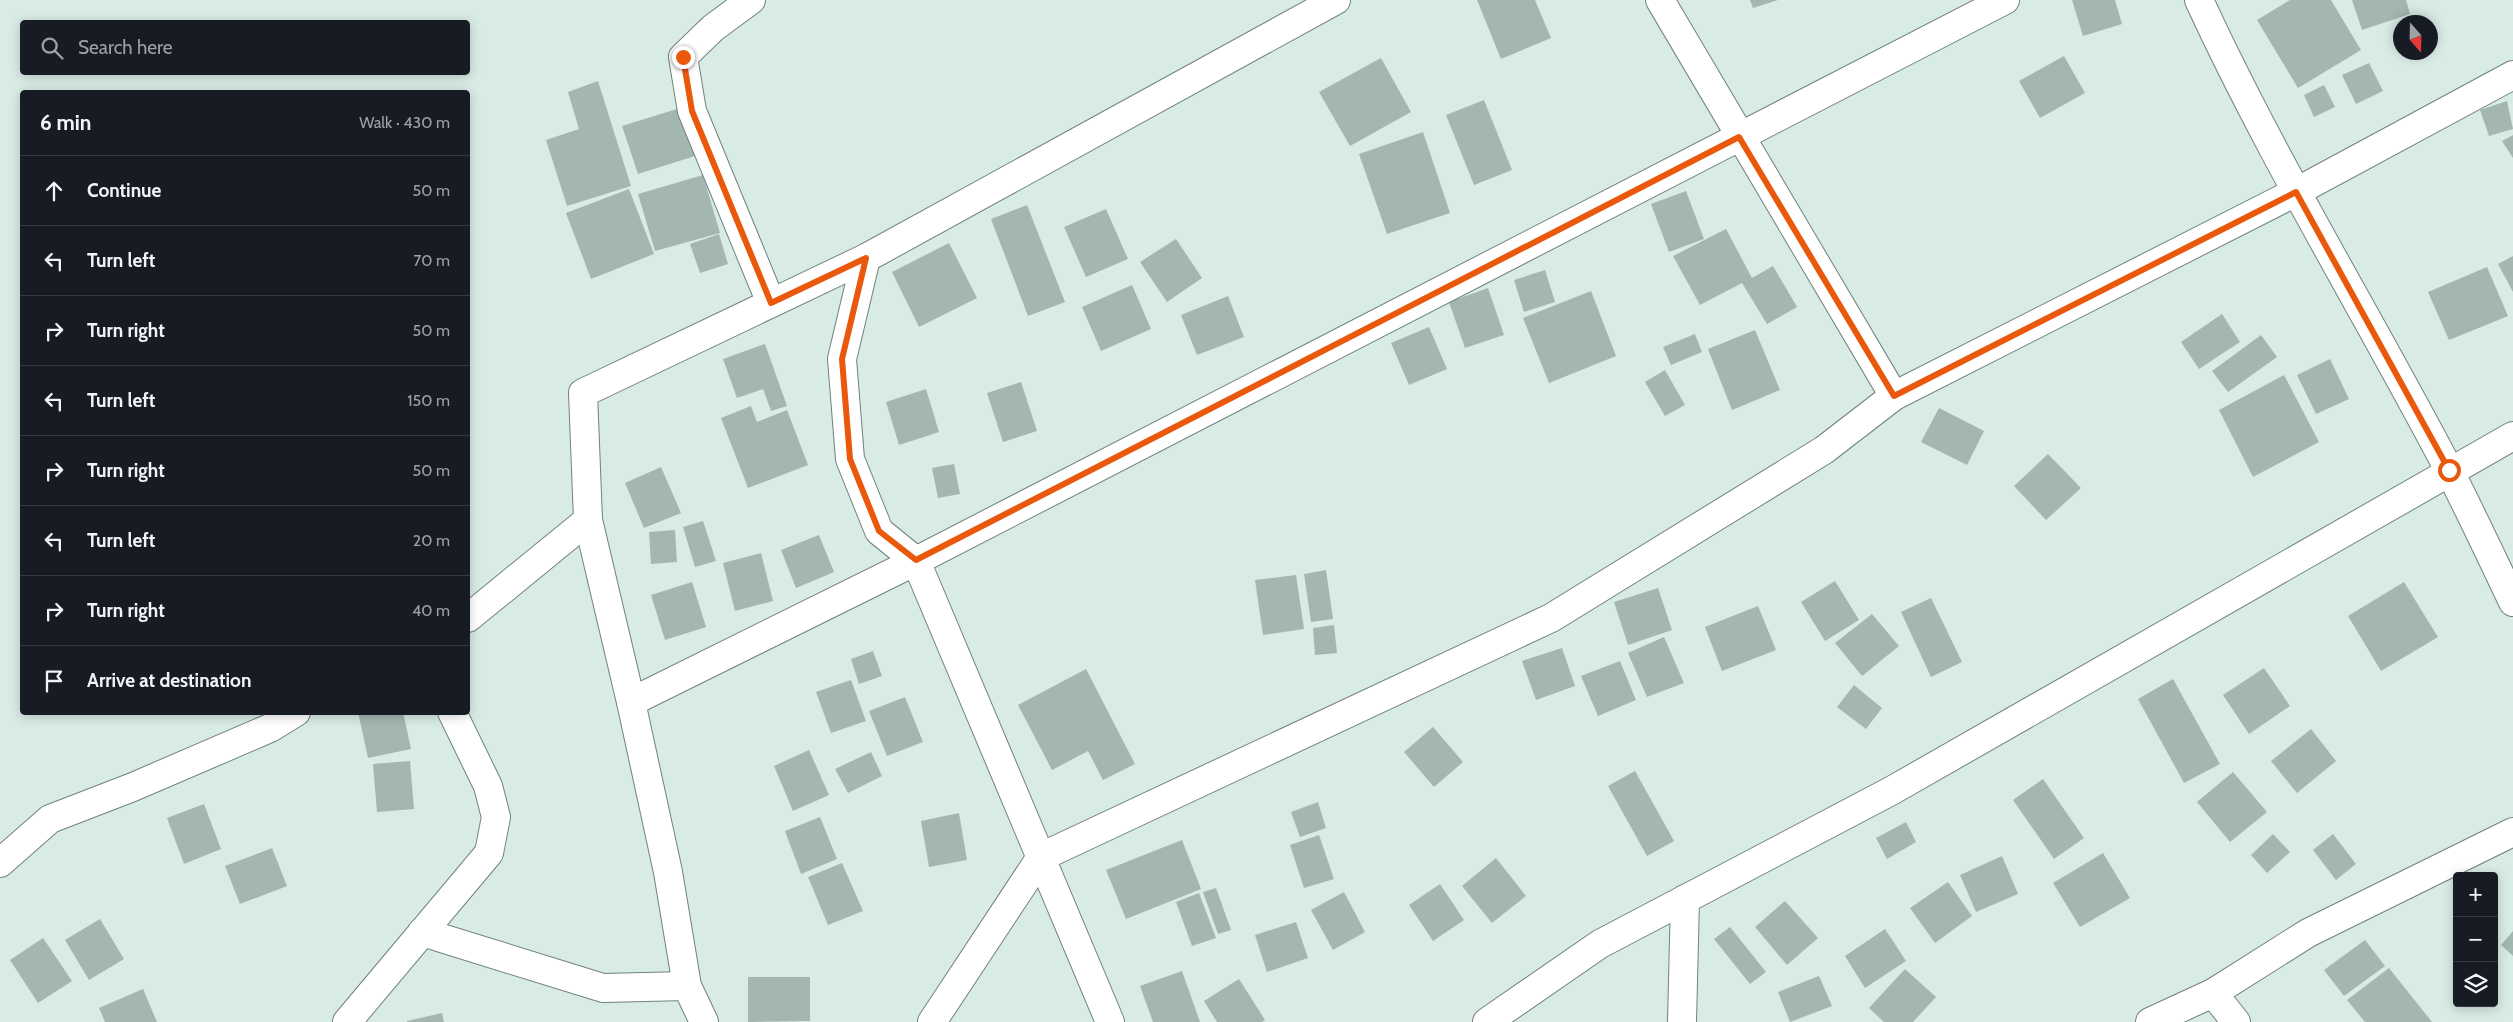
<!DOCTYPE html>
<html lang="en">
<head>
<meta charset="utf-8">
<style>
	body { margin:0; font-family:Cabin,sans-serif; background:#20242c; color:#f1f3f6 }
	.controls { position:absolute; right:15px; bottom:15px; display:grid; overflow:hidden; border-radius:5px; box-shadow:0 2px 12px #0003 }
	.controls button { width:45px; height:45px; display:grid; place-items:center; padding:0; border:0; border-bottom:1px solid #363941; background:#171b24; color:#f1f3f6; font:25px sans-serif }
	.compass { position:absolute; left:2393px; top:15px; width:45px; height:45px; border-radius:50%; background:#171b24; box-shadow:0 2px 12px #0003; rotate:160deg }
	.stop { position:absolute; width:15px; height:15px; margin:-11px; border:4px solid #ea580c; border-radius:50%; background:#fff }
	.stop.end { background:#ea580c; border-color:#fff; box-shadow:0 1px 5px #0008 }
	.list { margin:0; padding:0; list-style:none }
	h2 { display:flex; justify-content:space-between; align-items:center; height:65px; margin:0; padding:0 20px; font-size:21px }
	h2 small { font-size:16px; font-weight:400; color:#9ea1a6 }
	.list li { display:grid; grid-template-columns:32px 1fr auto; gap:15px; align-items:center; box-sizing:border-box; height:70px; padding:0 20px; border-top:1px solid #363941 }
	.list b { display:block; font-size:19px; white-space:nowrap }
	.list em { font-size:16px; font-style:normal; color:#9ea1a6 }
	.icon { flex:none; width:28px; height:28px; fill:none; stroke:currentColor; stroke-width:2; stroke-linecap:round; stroke-linejoin:round }
	.map { position:relative; flex:none; width:2513px; height:1022px; overflow:hidden }
	.search { position:absolute; background:#171b24; box-shadow:0 2px 12px #0003; left:20px; top:20px; width:450px; height:55px; display:flex; align-items:center; gap:12px; box-sizing:border-box; padding:0 18px; border-radius:5px; color:#9ea1a6; font-size:19px }
	.panel { position:absolute; background:#171b24; box-shadow:0 2px 12px #0003; left:20px; top:90px; width:450px; height:625px; border-radius:5px }
	.map>svg:first-child { display:block }
	.building { fill:#a4b6b0 }
	.lines { fill:none; stroke-linecap:round; stroke-linejoin:round }
	.minor-casing { stroke:#71827c; stroke-width:30 }
	.minor { stroke:#fff; stroke-width:28 }
	.route { stroke:#ea580c; stroke-width:6 }
</style>
</head>
<body>
<div class="map">
<svg width="2513" height="1022" viewBox="0 0 2513 1022">
	<rect width="100%" height="100%" fill="#d8ebe4"/>
	<!-- building -->
	<g class="building">
		<polygon points="1477,0 1535,0 1551,38 1501,59"/>
		<polygon points="1750,0 1778,0 1753,8"/>
		<polygon points="2072,0 2115,0 2122,24 2083,36"/>
		<polygon points="2290,0 2331,0 2361,50 2298,88 2257,20"/>
		<polygon points="2352,0 2406,0 2410,14 2362,30"/>
		<polygon points="2064,56 2085,93 2040,118 2019,81"/>
		<polygon points="1381,58 1411,112 1350,146 1319,92"/>
		<polygon points="2369,63 2383,91 2356,104 2342,75"/>
		<polygon points="598,81 631,186 567,206 546,140 579,129 568,92"/>
		<polygon points="2324,85 2335,107 2314,117 2304,95"/>
		<polygon points="1484,100 1512,170 1474,185 1446,115"/>
		<polygon points="2507,101 2513,129 2489,136 2480,110"/>
		<polygon points="680,108 695,156 638,174 622,126"/>
		<polygon points="1423,132 1450,213 1387,234 1359,154"/>
		<polygon points="2513,135 2513,158 2502,141"/>
		<polygon points="703,175 720,233 655,251 638,194"/>
		<polygon points="629,189 654,254 591,279 566,213"/>
		<polygon points="1686,191 1704,239 1669,252 1651,204"/>
		<polygon points="1027,205 1065,302 1028,316 991,219"/>
		<polygon points="1106,209 1128,259 1086,277 1064,227"/>
		<polygon points="1726,229 1752,278 1773,266 1797,307 1767,324 1742,283 1700,305 1673,256"/>
		<polygon points="719,234 728,264 700,273 690,244"/>
		<polygon points="1176,239 1202,278 1167,302 1140,262"/>
		<polygon points="949,243 977,298 919,327 892,272"/>
		<polygon points="2513,256 2513,292 2498,264"/>
		<polygon points="2487,267 2508,316 2449,340 2428,292"/>
		<polygon points="1545,270 1555,302 1524,312 1514,280"/>
		<polygon points="1132,285 1151,329 1101,351 1082,307"/>
		<polygon points="1488,288 1504,335 1465,348 1449,302"/>
		<polygon points="1591,291 1616,356 1549,383 1523,318"/>
		<polygon points="1228,296 1244,337 1197,355 1181,315"/>
		<polygon points="2222,314 2240,342 2199,369 2181,342"/>
		<polygon points="1429,327 1447,369 1409,385 1391,343"/>
		<polygon points="1755,330 1780,390 1732,410 1708,349"/>
		<polygon points="1695,334 1702,352 1671,365 1663,347"/>
		<polygon points="2261,335 2277,357 2228,392 2212,371"/>
		<polygon points="765,344 787,406 771,411 763,389 737,398 723,359"/>
		<polygon points="2330,359 2349,399 2316,414 2297,375"/>
		<polygon points="1665,370 1685,405 1665,416 1645,382"/>
		<polygon points="2284,375 2319,442 2253,477 2219,410"/>
		<polygon points="1021,382 1037,431 1003,442 987,393"/>
		<polygon points="926,389 939,432 899,445 886,402"/>
		<polygon points="751,406 757,422 787,410 808,465 748,488 721,418"/>
		<polygon points="1939,408 1984,431 1967,465 1921,442"/>
		<polygon points="2048,454 2081,488 2046,520 2014,486"/>
		<polygon points="954,464 960,494 938,498 932,468"/>
		<polygon points="661,467 681,513 644,528 625,483"/>
		<polygon points="703,521 716,561 695,567 683,527"/>
		<polygon points="675,530 677,562 651,564 649,532"/>
		<polygon points="819,535 834,572 796,588 781,550"/>
		<polygon points="761,553 773,601 735,611 723,563"/>
		<polygon points="1326,570 1333,619 1311,622 1304,574"/>
		<polygon points="1296,575 1304,629 1263,635 1255,580"/>
		<polygon points="1835,581 1859,620 1825,641 1801,602"/>
		<polygon points="692,582 706,627 665,640 651,595"/>
		<polygon points="2404,582 2438,637 2381,671 2348,616"/>
		<polygon points="1658,588 1672,630 1628,645 1614,602"/>
		<polygon points="1931,598 1962,662 1931,677 1901,612"/>
		<polygon points="1758,606 1776,650 1722,671 1705,627"/>
		<polygon points="1872,614 1899,646 1862,676 1835,643"/>
		<polygon points="1334,625 1337,653 1315,655 1313,628"/>
		<polygon points="1664,637 1684,683 1647,697 1628,653"/>
		<polygon points="1562,648 1575,686 1536,700 1522,661"/>
		<polygon points="873,651 882,676 859,684 851,659"/>
		<polygon points="1620,661 1636,700 1598,716 1581,676"/>
		<polygon points="2264,668 2290,706 2249,734 2223,695"/>
		<polygon points="1086,669 1135,764 1103,780 1088,751 1052,770 1018,705"/>
		<polygon points="2173,679 2220,764 2184,783 2138,699"/>
		<polygon points="851,680 866,721 831,733 816,692"/>
		<polygon points="1854,685 1882,708 1866,729 1837,707"/>
		<polygon points="905,697 923,742 887,756 869,711"/>
		<polygon points="358,712 403,712 411,749 368,758"/>
		<polygon points="1433,727 1463,762 1434,787 1404,752"/>
		<polygon points="2311,729 2336,761 2297,793 2271,761"/>
		<polygon points="809,750 829,795 793,811 774,766"/>
		<polygon points="871,752 882,776 848,793 835,769"/>
		<polygon points="410,761 414,809 377,812 373,764"/>
		<polygon points="1635,771 1674,841 1647,856 1608,786"/>
		<polygon points="2233,772 2267,812 2230,842 2197,802"/>
		<polygon points="2043,779 2084,838 2054,859 2013,800"/>
		<polygon points="1318,802 1326,828 1300,837 1291,812"/>
		<polygon points="204,804 221,849 184,864 167,818"/>
		<polygon points="959,813 967,860 929,867 921,821"/>
		<polygon points="820,817 837,859 801,874 785,831"/>
		<polygon points="1906,822 1916,842 1887,859 1876,838"/>
		<polygon points="2273,834 2290,852 2267,873 2251,855"/>
		<polygon points="2333,834 2356,864 2336,880 2313,850"/>
		<polygon points="1319,835 1334,879 1304,888 1290,845"/>
		<polygon points="1182,840 1201,889 1126,919 1106,870"/>
		<polygon points="272,848 287,886 240,904 225,866"/>
		<polygon points="2103,853 2130,898 2080,927 2053,883"/>
		<polygon points="2002,856 2018,894 1976,912 1960,875"/>
		<polygon points="1496,858 1526,896 1492,923 1462,886"/>
		<polygon points="842,863 863,911 828,925 808,877"/>
		<polygon points="1948,882 1972,916 1935,943 1910,908"/>
		<polygon points="1440,884 1464,920 1433,941 1409,905"/>
		<polygon points="1216,888 1231,930 1218,934 1203,892"/>
		<polygon points="1344,892 1365,932 1333,950 1311,910"/>
		<polygon points="1199,893 1216,938 1192,946 1176,902"/>
		<polygon points="1785,901 1818,938 1787,965 1755,927"/>
		<polygon points="100,919 124,959 89,980 65,940"/>
		<polygon points="1296,922 1308,958 1267,972 1255,935"/>
		<polygon points="1730,927 1766,972 1750,984 1714,939"/>
		<polygon points="1885,929 1906,961 1865,988 1845,956"/>
		<polygon points="2513,931 2513,956 2501,945"/>
		<polygon points="43,938 72,981 38,1003 10,960"/>
		<polygon points="2365,940 2385,966 2344,996 2324,970"/>
		<polygon points="2389,968 2432,1022 2365,1022 2347,1000"/>
		<polygon points="1905,969 1936,997 1913,1022 1884,1022 1869,1008"/>
		<polygon points="1182,971 1200,1022 1153,1022 1140,986"/>
		<polygon points="1819,976 1832,1006 1790,1022 1778,992"/>
		<polygon points="748,977 810,977 810,1021 748,1022"/>
		<polygon points="1239,979 1265,1020 1262,1022 1217,1022 1204,1001"/>
		<polygon points="143,989 157,1022 105,1022 99,1008"/>
		<polygon points="442,1013 444,1022 407,1022 407,1021"/>
	</g>
	<g class="lines">
		<defs>
			<g id="minor">
				<polyline points="751,0 713,28 683,57 692,111 771,303"/>
				<polyline points="1660,0 1894,396"/>
				<path d="M2199,0C2273,161 2367,313 2449,470C2471,513 2492,558 2513,602"/>
				<polyline points="866,258 842,359 850,459 879,531 916,561 1110,1022"/>
				<polyline points="468,618 588,520"/>
				<polyline points="631,702 916,561 2005,0"/>
				<polyline points="0,863 50,819 133,787 270,728 296,712"/>
				<polyline points="422,932 603,988 687,986"/>
				<polyline points="2213,993 2236,1022"/>
				<polyline points="347,1022 489,853 496,817 488,786 452,712"/>
				<polyline points="704,1022 687,986 668,872 631,702 588,520 583,393 866,258 1336,0"/>
				<polyline points="932,1022 1041,857 1551,618 1824,450 1894,396 2296,192 2513,75"/>
				<polyline points="1487,1022 1600,944 1891,791 2513,436"/>
				<polyline points="1682,1022 1685,899"/>
				<polyline points="2150,1022 2213,993 2308,933 2513,832"/>
			</g>
		</defs>
		<!-- minor casing -->
		<use href="#minor" class="minor-casing"/>
		<!-- minor -->
		<use href="#minor" class="minor"/>
	</g>
	<g class="lines">
		<!-- route -->
		<polyline class="route" points="683,57 692,111 771,303 866,258 842,359 850,459 879,531 916,560 1739,137 1894,396 2296,192 2449,470"/>
	</g>
</svg>
<div class="controls">
<button>+</button>
<button>−</button>
<button><svg class="icon" aria-label="layers" viewBox="0 0 24 24"><path d="M12 4l9 5-9 5-9-5zM3 14l9 5 9-5"/></svg></button>
</div>
<svg class="compass" viewBox="-18 -18 36 36"><path d="M0-13l5 13h-10z" fill="#e53935"/><path d="M0 13l5-13h-10z" fill="#9ea1a6"/></svg>
<div class="stop" style="left:2449px;top:470px"></div>
<div class="stop end" style="left:683px;top:57px"></div>
<div class="search"><svg class="icon" aria-label="search" viewBox="0 0 24 24"><circle cx="10" cy="10" r="6"/><path d="M15 15l6 6"/></svg>Search here</div>
<section class="panel">
<h2>6 min<small>Walk · 430 m</small></h2>
<ul class="list">
<li><svg class="icon" aria-label="ahead" viewBox="0 0 24 24"><path d="M12 20V5M6 11l6-6 6 6"/></svg><div><b>Continue</b></div><em>50 m</em></li>
<li><svg class="icon" aria-label="left" viewBox="0 0 24 24"><path d="M17 20v-9H6M10 6l-5 5 5 5"/></svg><div><b>Turn left</b></div><em>70 m</em></li>
<li><svg class="icon" aria-label="right" viewBox="0 0 24 24"><path d="M7 20v-9h11M14 6l5 5-5 5"/></svg><div><b>Turn right</b></div><em>50 m</em></li>
<li><svg class="icon" aria-label="left" viewBox="0 0 24 24"><path d="M17 20v-9H6M10 6l-5 5 5 5"/></svg><div><b>Turn left</b></div><em>150 m</em></li>
<li><svg class="icon" aria-label="right" viewBox="0 0 24 24"><path d="M7 20v-9h11M14 6l5 5-5 5"/></svg><div><b>Turn right</b></div><em>50 m</em></li>
<li><svg class="icon" aria-label="left" viewBox="0 0 24 24"><path d="M17 20v-9H6M10 6l-5 5 5 5"/></svg><div><b>Turn left</b></div><em>20 m</em></li>
<li><svg class="icon" aria-label="right" viewBox="0 0 24 24"><path d="M7 20v-9h11M14 6l5 5-5 5"/></svg><div><b>Turn right</b></div><em>40 m</em></li>
<li><svg class="icon" aria-label="arrive" viewBox="0 0 24 24"><path d="M6 21V4h12l-3 4 3 4H6"/></svg><div><b>Arrive at destination</b></div></li>
</ul>
</section>
</div>
</body>
</html>
